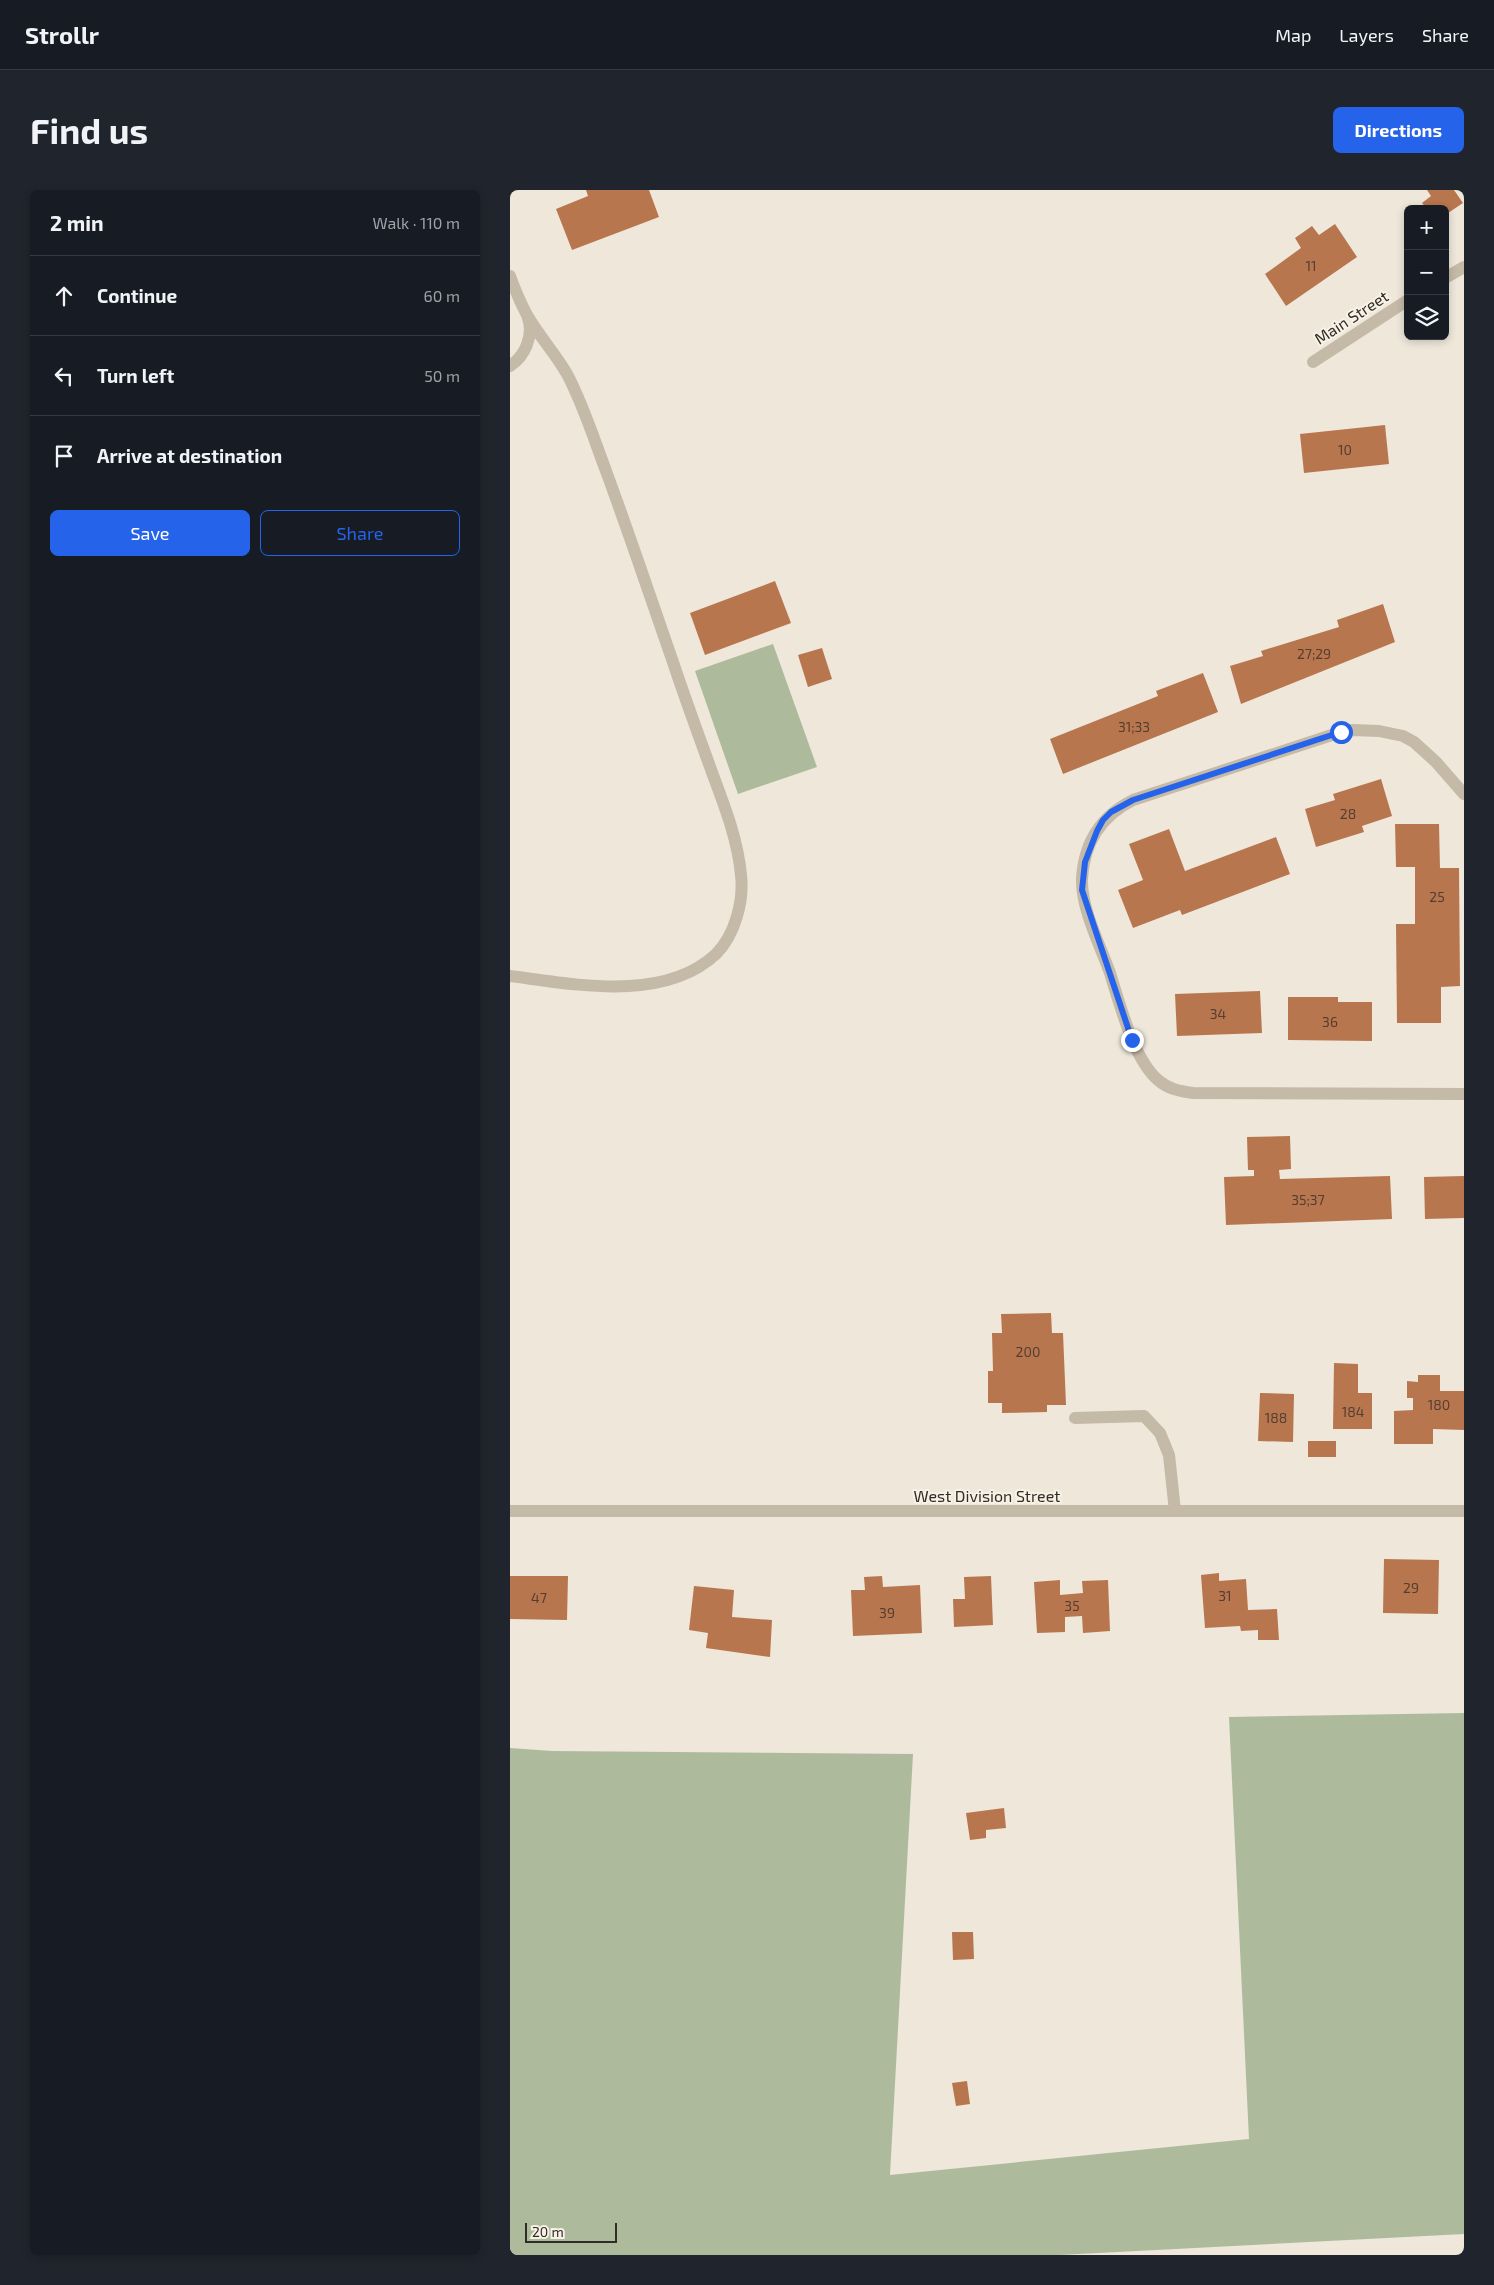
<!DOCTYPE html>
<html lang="en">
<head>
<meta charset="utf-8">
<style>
	body { margin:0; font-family:"Exo 2",sans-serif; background:#20242c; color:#f1f3f6 }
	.controls { position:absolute; right:15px; top:15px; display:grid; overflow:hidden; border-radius:8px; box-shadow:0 2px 8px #0003 }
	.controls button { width:45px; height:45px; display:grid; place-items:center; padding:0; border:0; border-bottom:1px solid #363941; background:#171b24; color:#f1f3f6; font:25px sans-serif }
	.scale { position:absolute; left:15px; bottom:12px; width:92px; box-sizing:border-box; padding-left:5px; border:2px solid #322c27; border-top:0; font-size:14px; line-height:18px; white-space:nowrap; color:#322c27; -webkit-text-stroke:4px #f7f1e6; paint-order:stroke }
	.stop { position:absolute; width:15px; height:15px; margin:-11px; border:4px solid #2563eb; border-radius:50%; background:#fff }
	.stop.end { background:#2563eb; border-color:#fff; box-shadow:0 1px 5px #0008 }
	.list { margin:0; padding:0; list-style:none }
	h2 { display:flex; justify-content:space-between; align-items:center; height:65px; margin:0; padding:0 20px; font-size:21px }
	h2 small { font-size:16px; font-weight:400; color:#9ea1a6 }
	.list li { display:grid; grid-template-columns:32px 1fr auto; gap:15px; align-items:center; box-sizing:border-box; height:80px; padding:0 20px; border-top:1px solid #363941 }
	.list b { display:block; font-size:19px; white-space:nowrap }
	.list em { font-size:16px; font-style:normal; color:#9ea1a6 }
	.actions { display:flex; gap:10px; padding:15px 20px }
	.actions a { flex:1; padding:11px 0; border:1px solid #2563eb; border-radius:8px; text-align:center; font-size:18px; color:#2563eb }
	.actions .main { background:#2563eb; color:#fff }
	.icon { flex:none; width:28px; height:28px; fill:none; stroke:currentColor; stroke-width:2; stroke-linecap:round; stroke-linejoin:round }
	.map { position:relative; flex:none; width:954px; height:2065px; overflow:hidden; border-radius:8px }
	header { display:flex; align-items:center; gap:30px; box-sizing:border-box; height:70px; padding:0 25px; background:#171b24; border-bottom:1px solid #363941 }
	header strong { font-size:24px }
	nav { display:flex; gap:28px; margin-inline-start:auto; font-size:18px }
	.intro { display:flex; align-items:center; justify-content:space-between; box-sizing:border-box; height:120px; padding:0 30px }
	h1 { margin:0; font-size:35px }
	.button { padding:12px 22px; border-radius:8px; background:#2563eb; color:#fff; font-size:18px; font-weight:700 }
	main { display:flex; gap:30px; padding:0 30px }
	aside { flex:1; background:#171b24; border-radius:8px; box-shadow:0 2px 8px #0003 }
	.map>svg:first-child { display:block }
	.green { fill:#adbb9c }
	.building { fill:#b8764e }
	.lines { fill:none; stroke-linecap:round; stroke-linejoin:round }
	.service { stroke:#c5b9a8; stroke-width:12 }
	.minor { stroke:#c5b9a8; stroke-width:12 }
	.route { stroke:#2563eb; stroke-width:6 }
	.labels { text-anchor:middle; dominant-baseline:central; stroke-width:4; stroke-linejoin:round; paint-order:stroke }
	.number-label { font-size:14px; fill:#543e31 }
	.street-label { font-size:16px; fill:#322c27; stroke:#f7f1e6 }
</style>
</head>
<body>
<header>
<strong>Strollr</strong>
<nav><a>Map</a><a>Layers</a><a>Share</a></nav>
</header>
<div class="intro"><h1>Find us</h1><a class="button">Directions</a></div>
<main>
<aside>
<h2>2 min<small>Walk · 110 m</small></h2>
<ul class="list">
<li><svg class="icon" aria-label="ahead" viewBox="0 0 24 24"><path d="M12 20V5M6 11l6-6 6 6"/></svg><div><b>Continue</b></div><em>60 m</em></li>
<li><svg class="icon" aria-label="left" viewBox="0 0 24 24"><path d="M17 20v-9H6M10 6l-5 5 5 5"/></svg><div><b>Turn left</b></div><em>50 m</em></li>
<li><svg class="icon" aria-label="arrive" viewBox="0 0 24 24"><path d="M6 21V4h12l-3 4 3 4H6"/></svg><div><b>Arrive at destination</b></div></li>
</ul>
<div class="actions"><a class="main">Save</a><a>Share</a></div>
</aside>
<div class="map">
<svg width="954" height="2065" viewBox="0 0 954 2065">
	<rect width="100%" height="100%" fill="#eee7da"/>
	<!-- green -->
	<g class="green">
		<polygon points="263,454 307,577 228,604 185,481"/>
		<polygon points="954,1523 954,2044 550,2065 0,2065 0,1558 42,1561 403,1564 380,1985 739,1949 719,1527"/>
	</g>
	<!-- building -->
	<g class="building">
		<polygon points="76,0 139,0 149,27 62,60 46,19 78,6"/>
		<polygon points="917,0 944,0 953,13 935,25 935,19 917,19 912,13 921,6"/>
		<polygon points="825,34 847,67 776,116 755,84 791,58 785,48 802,36 809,45"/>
		<polygon points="875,235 879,274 794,283 790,244"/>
		<polygon points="265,391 281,433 195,465 180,423"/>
		<polygon points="873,414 885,452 731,514 720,476 753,466 751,461 829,437 827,430"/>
		<polygon points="312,458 322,489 298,497 288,465"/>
		<polygon points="693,483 708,522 553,584 540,549 648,506 646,501"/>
		<polygon points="871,589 882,626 852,636 854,642 806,657 795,619 825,610 823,604"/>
		<polygon points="885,634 929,634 930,678 949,678 950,796 931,797 931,833 887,833 886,734 905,734 905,677 886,677"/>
		<polygon points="659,639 675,681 766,647 780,684 672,725 670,720 623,738 608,700 633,690 619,654"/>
		<polygon points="750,801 752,843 667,846 665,804"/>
		<polygon points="778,807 828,807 828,812 862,812 862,851 778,850"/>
		<polygon points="780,946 781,979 769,980 770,989 880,986 882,1029 716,1035 714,987 744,986 744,980 738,980 737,947"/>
		<polygon points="954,986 954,1028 915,1029 914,987"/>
		<polygon points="541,1123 542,1143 553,1143 556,1215 537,1215 537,1222 492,1223 492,1213 478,1213 478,1181 483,1181 482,1143 492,1143 491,1124"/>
		<polygon points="824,1173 848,1174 848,1203 862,1203 862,1239 823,1239"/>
		<polygon points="908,1185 930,1185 930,1201 954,1201 954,1240 923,1239 923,1254 884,1254 884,1221 903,1220 903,1208 897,1208 897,1191 908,1192"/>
		<polygon points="750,1203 784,1204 783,1252 748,1251"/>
		<rect x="798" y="1251" width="28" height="16"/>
		<polygon points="874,1369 929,1370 928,1424 873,1423"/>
		<polygon points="709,1383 709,1391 736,1389 738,1420 767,1419 769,1450 748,1450 748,1440 731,1441 730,1436 695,1438 691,1385"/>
		<polygon points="0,1386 58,1386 57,1430 0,1429"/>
		<polygon points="372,1386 373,1397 410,1395 412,1443 343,1446 341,1400 355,1400 354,1387"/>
		<polygon points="481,1386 483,1435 444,1437 443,1409 455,1409 454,1387"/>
		<polygon points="550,1390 550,1405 573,1403 572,1391 598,1390 600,1441 573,1443 572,1426 555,1427 555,1442 527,1443 524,1392"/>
		<polygon points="184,1396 224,1400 222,1427 262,1430 260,1467 196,1458 198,1443 179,1440"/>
		<polygon points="494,1618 496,1638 476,1640 476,1648 460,1650 456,1623"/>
		<polygon points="442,1742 463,1742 464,1769 443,1770"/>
		<polygon points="457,1891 460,1914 446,1916 442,1893"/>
	</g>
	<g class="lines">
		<!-- service -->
		<g class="service">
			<path d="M0,86C5,100 10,112 17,125C29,146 45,163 57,184C73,214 84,249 96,281C120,346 142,412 165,478C177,514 190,549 203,585C215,617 228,651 231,685C234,711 225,745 206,764C154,813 63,794 0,786"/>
			<path d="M0,176C15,166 24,146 18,128"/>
			<path d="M954,604L926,572L904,552L893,546L869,541L843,540L831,542L623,610C591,626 574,652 572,689C571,718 590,755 600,783C607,806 614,830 623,852C629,865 637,881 648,890C658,899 669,901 683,903L954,904"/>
			<polyline points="565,1228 634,1226 650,1243 659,1265 665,1321"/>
		</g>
		<!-- minor -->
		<g class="minor">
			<polyline points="935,88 954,77"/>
			<polyline points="803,172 898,110"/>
			<polyline points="0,1321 954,1321"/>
		</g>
	</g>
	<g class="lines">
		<!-- route -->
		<polyline class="route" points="622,850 572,700 575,672 587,641 593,630 601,622 623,610 831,542"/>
	</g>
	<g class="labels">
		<!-- number labels -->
		<g class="number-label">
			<text x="801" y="75">11</text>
			<text x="835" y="259">10</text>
			<text x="804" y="463">27;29</text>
			<text x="624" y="536">31;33</text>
			<text x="838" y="623">28</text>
			<text x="927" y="706">25</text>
			<text x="708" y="823">34</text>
			<text x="820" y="831">36</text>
			<text x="798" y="1009">35;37</text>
			<text x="518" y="1161">200</text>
			<text x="929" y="1214">180</text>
			<text x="843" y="1221">184</text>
			<text x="766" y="1227">188</text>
			<text x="901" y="1397">29</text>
			<text x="715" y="1405">31</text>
			<text x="29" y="1407">47</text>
			<text x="562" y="1415">35</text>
			<text x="377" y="1422">39</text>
		</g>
		<!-- street labels -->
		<g class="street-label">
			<text transform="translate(841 127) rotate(-33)">Main Street</text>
			<text x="477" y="1305">West Division Street</text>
		</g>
	</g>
</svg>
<div class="controls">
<button>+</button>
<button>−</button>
<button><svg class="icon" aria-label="layers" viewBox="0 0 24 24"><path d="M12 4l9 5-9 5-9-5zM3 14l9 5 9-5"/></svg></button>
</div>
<div class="scale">20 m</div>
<div class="stop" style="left:831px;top:542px"></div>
<div class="stop end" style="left:622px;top:850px"></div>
</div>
</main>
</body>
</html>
